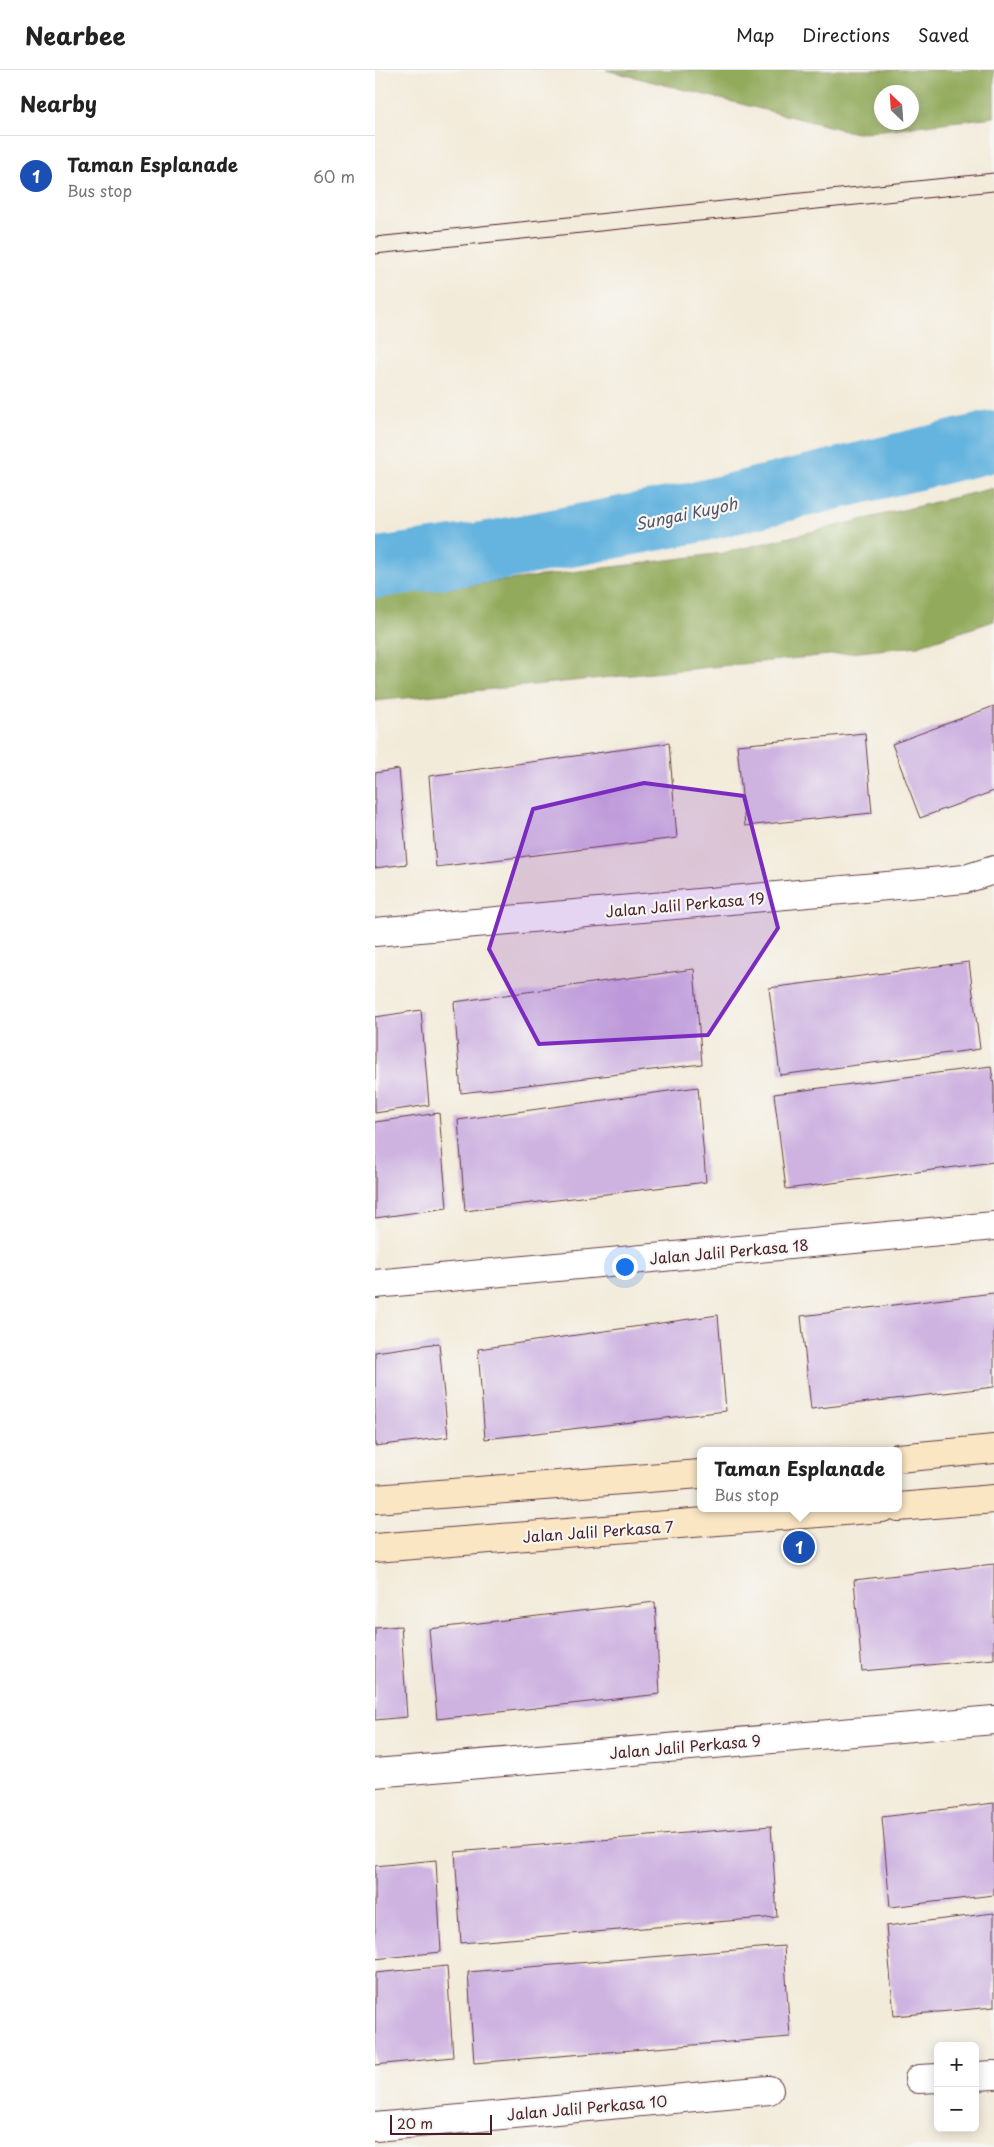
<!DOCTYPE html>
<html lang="en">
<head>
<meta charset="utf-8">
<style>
	body { margin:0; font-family:"Playpen Sans",sans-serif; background:#f6f6f6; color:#222 }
	.controls { position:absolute; right:15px; bottom:15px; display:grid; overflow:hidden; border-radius:8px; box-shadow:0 2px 12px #0003 }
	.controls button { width:45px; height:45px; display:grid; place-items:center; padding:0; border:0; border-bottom:1px solid #e0e0e0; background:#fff; color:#222; font:25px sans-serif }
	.compass { position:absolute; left:499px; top:15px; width:45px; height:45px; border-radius:50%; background:#fff; box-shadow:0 2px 12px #0003; rotate:335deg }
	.scale { position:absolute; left:15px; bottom:12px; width:102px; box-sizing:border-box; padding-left:5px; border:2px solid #4a1f2b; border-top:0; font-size:14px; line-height:18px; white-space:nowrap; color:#4a1f2b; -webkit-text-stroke:4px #f6f6f2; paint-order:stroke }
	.you { position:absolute; left:249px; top:1196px; width:18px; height:18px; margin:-12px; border:4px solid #fff; border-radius:50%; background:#1a73e8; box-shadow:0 0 0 8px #1a73e833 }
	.badge { display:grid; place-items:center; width:32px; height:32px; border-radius:50%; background:#ea580c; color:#fff; font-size:16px; font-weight:700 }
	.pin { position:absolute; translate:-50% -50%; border:2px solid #fff; box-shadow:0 1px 5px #0006 }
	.popup { position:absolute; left:322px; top:1377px; width:205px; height:65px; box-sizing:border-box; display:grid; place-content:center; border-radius:8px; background:#fff; filter:drop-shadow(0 1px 4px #0005); font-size:16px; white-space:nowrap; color:#767676 }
	.popup b { font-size:19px; color:#222 }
	.popup::after { content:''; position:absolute; left:50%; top:100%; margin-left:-10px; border:10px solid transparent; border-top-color:#fff }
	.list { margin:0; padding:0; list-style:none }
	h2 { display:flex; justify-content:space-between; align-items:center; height:65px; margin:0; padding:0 20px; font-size:21px }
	h2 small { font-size:16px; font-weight:400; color:#767676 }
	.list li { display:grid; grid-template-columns:32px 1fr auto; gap:15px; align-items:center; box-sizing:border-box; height:80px; padding:0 20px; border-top:1px solid #e0e0e0 }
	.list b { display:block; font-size:19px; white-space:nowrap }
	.list p { margin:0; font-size:16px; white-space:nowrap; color:#767676 }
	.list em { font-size:16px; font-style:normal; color:#767676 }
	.map { position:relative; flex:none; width:619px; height:2077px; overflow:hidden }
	header { display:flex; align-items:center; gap:30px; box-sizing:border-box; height:70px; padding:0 25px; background:#fff; border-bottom:1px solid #e0e0e0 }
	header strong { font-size:24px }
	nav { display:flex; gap:28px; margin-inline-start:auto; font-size:18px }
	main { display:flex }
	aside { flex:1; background:#fff }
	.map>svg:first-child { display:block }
	.forest { fill:#92aa5c; stroke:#6e6444; fill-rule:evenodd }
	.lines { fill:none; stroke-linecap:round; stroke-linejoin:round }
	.river { stroke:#65b4df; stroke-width:61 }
	.building { fill:#ceb3e1 }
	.street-casing { stroke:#633e45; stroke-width:30 }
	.secondary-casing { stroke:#633e45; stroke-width:30 }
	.street { stroke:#fff; stroke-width:28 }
	.secondary { stroke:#fbe6c4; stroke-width:28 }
	.tram { stroke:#4a1f2b; stroke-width:1 }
	.marked { fill:#7b2cbf; fill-opacity:0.2; stroke:#7b2cbf; stroke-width:4; stroke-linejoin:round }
	.labels { text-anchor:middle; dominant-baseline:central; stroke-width:4.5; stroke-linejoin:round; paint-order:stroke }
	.street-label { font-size:15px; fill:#4a1f2b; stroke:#f6f6f2 }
	.water-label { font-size:16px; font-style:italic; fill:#53536a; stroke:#f6f6f2 }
</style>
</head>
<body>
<header>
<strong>Nearbee</strong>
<nav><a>Map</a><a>Directions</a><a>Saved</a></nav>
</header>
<main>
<aside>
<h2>Nearby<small></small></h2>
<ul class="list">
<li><span class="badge" style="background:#1a4fb4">1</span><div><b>Taman Esplanade</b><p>Bus stop</p></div><em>60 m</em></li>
</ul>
</aside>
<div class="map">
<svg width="619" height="2077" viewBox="0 0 619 2077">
	<rect width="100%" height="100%" fill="#f6f6f2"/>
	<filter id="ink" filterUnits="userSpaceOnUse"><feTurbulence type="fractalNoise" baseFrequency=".02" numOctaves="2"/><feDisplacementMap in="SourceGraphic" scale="10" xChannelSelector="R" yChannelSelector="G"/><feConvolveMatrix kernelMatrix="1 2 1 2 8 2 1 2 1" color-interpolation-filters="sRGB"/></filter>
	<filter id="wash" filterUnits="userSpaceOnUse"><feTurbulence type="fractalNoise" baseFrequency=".0096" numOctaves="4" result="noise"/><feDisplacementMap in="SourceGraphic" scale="20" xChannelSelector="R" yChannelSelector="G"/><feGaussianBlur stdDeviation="1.12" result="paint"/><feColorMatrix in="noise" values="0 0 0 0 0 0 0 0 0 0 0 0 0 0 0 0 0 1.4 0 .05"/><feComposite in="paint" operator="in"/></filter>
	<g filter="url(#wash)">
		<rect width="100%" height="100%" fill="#f3ebda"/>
		<!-- forest -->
		<g class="forest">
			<path d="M231,0H619V47L481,63ZM536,22V52H507V22Z"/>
			<polygon points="619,418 619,551 543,576 0,631 0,527 348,483"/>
		</g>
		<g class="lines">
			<!-- river -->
			<polyline class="river" points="0,498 118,481 318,443 619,371"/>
		</g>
		<g id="blocks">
			<!-- building -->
			<g class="building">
				<polygon points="619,636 619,721 545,748 517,674"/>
				<polygon points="490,663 497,743 370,756 362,675"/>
				<polygon points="294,673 302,768 61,797 54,706"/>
				<polygon points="24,699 32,794 0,798 0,703"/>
				<polygon points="594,892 605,979 405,1005 394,918"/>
				<polygon points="319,899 327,994 86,1023 79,932"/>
				<polygon points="46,940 54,1035 0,1043 0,947"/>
				<polygon points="616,996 619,1016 619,1092 411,1119 399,1024"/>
				<polygon points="323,1017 331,1112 90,1141 83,1050"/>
				<polygon points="64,1043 72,1138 0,1148 0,1052"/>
				<polygon points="619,1223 619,1317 436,1339 426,1246"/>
				<polygon points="343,1245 351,1341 110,1369 103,1279"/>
				<polygon points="64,1273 73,1367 0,1376 0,1282"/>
				<polygon points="619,1494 619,1589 487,1601 479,1510"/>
				<polygon points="280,1532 285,1624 62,1649 54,1559"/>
				<polygon points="26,1556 32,1647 0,1650 0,1558"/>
				<polygon points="619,1733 619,1825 515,1837 507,1747"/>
				<polygon points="396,1756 402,1847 86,1873 80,1782"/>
				<polygon points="61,1790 66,1882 0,1889 0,1796"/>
				<polygon points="619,1843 619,1937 519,1946 511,1856"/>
				<polygon points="409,1876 415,1967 99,1993 93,1902"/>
				<polygon points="72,1896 78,1987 0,1995 0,1903"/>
			</g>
		</g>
	</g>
	<g filter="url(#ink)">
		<use href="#blocks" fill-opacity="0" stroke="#633e45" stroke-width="1"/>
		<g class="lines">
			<defs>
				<g id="street">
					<polyline points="0,862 590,809 619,800"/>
					<polyline points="0,1214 619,1156"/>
					<polyline points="0,1703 619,1650"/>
					<polyline points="600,2006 619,2005"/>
					<polyline points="544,2009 563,2008"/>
					<polyline points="0,2057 394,2020"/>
				</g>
				<g id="secondary">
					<polyline points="523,1388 619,1379"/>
					<polyline points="0,1429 325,1404"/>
					<polyline points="523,1437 619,1429"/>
					<polyline points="0,1478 507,1438"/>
				</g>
			</defs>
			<!-- street casing -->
			<use href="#street" class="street-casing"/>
			<!-- secondary casing -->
			<use href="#secondary" class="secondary-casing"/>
			<!-- street -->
			<use href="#street" class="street"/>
			<!-- secondary -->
			<use href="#secondary" class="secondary"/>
			<!-- tram -->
			<g class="tram">
				<polyline points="0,167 619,103"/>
				<polyline points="0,184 619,121"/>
			</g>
		</g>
	</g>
	<!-- marked area -->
	<path class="marked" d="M269,713L369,726L403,858L333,965L164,974L114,879L158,739Z"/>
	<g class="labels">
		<!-- street labels -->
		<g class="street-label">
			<text transform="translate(310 834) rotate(-5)">Jalan Jalil Perkasa 19</text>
			<text transform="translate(354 1181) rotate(-5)">Jalan Jalil Perkasa 18</text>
			<text transform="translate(223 1461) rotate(-4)">Jalan Jalil Perkasa 7</text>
			<text transform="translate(310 1676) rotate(-5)">Jalan Jalil Perkasa 9</text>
			<text transform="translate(212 2037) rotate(-5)">Jalan Jalil Perkasa 10</text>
		</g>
		<!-- water labels -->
		<g class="water-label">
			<text transform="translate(311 443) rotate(-12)">Sungai Kuyoh</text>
		</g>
	</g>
</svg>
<div class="controls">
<button>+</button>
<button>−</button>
</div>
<svg class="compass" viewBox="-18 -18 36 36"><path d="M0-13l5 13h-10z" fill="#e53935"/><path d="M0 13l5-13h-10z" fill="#767676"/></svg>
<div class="scale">20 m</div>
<div class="you"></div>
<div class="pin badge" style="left:424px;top:1477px;background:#1a4fb4">1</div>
<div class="popup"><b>Taman Esplanade</b>Bus stop</div>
</div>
</main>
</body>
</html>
